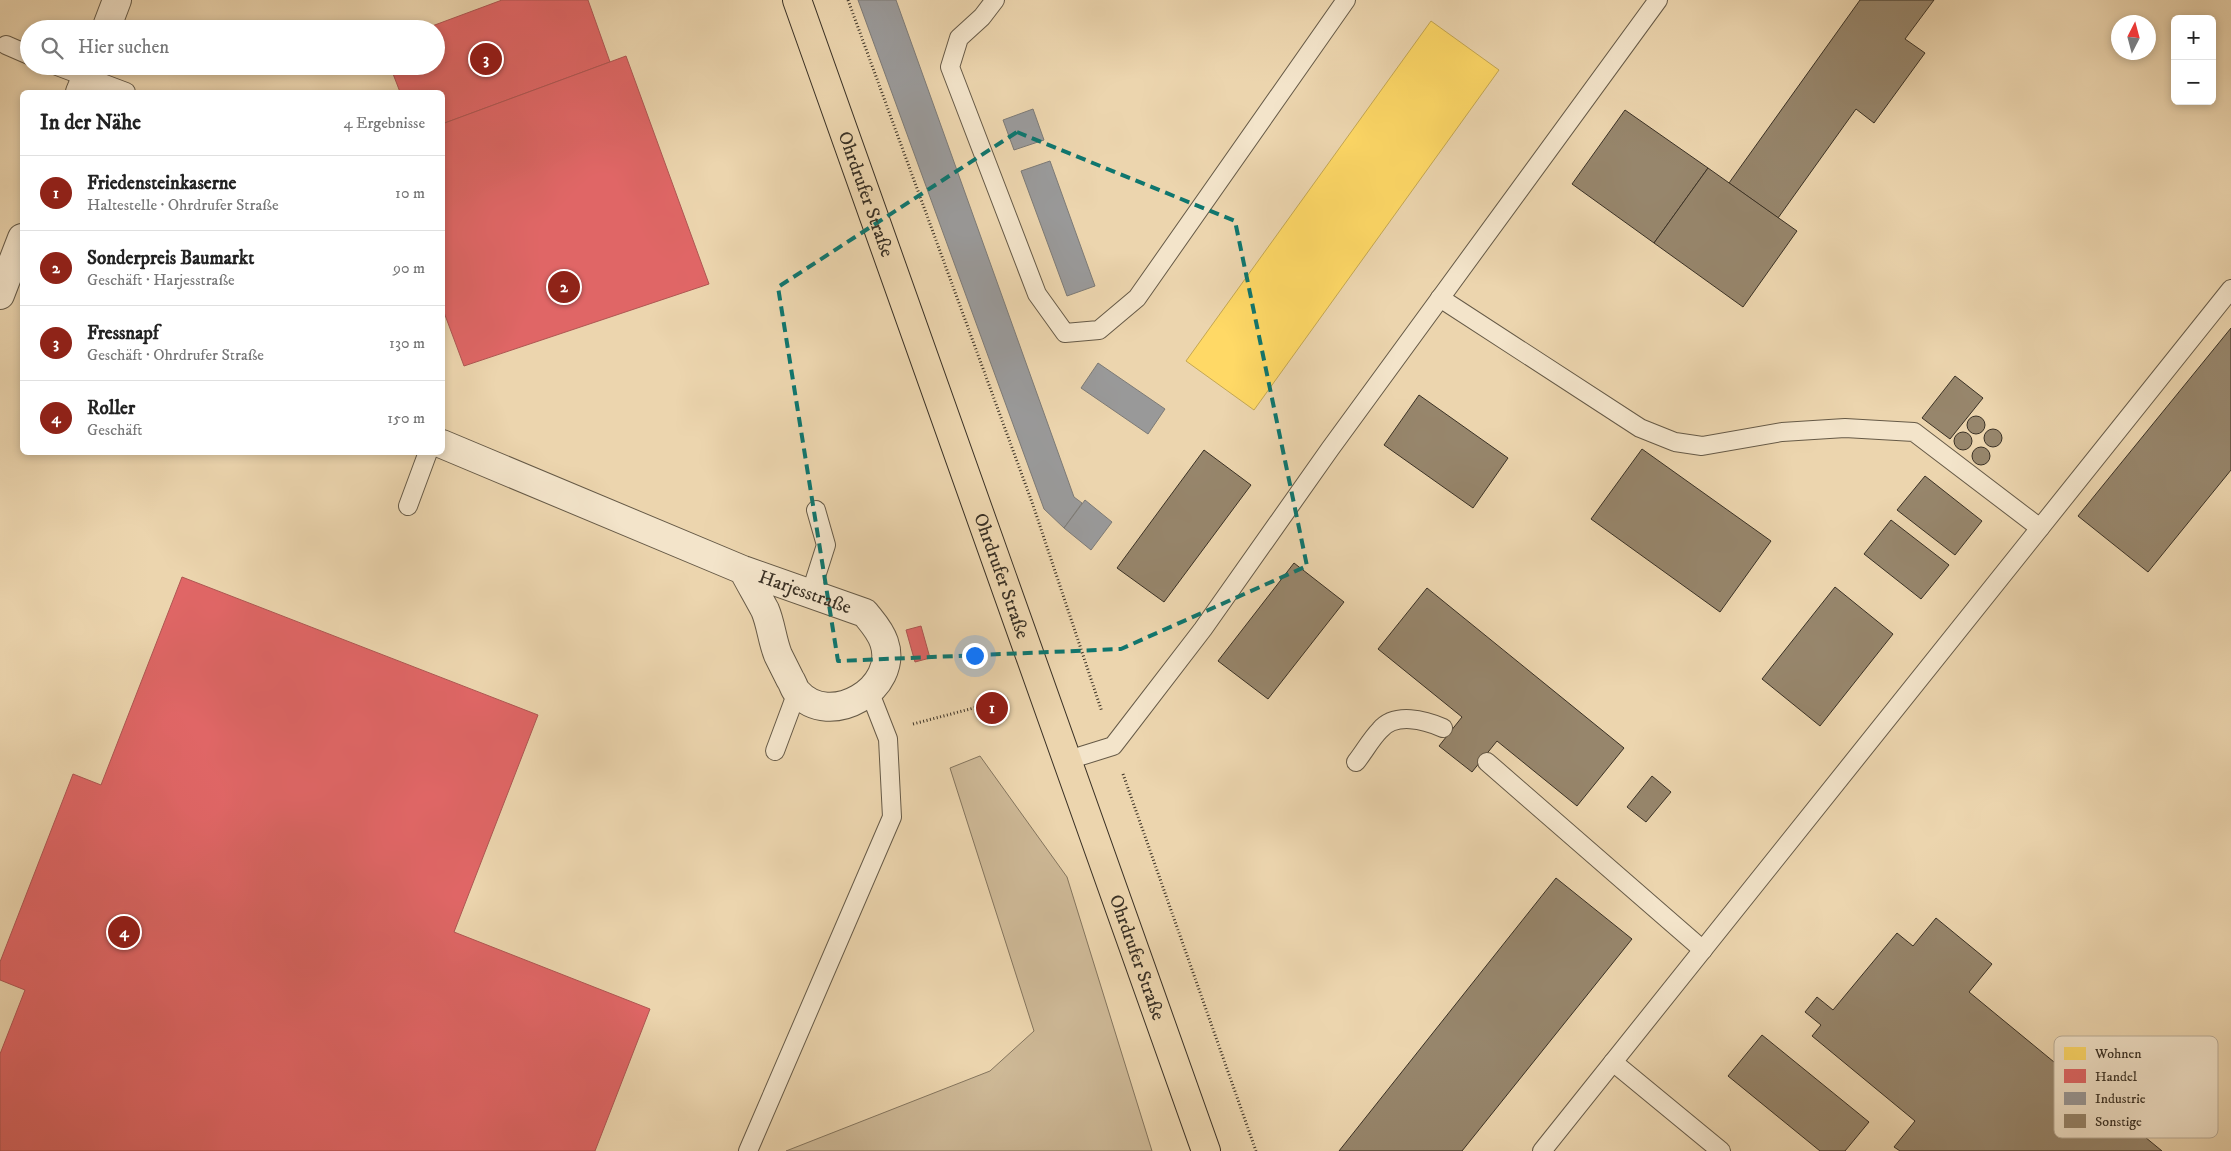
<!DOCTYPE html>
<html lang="de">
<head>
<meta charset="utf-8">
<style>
	body { margin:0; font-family:"IM FELL DW Pica",serif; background:#f2f2f2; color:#222 }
	.controls { position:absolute; right:15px; top:15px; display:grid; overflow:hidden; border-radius:8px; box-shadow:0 2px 8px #0003 }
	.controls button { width:45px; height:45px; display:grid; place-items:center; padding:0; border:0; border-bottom:1px solid #e0e0e0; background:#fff; color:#222; font:25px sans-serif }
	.compass { position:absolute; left:2111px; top:15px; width:45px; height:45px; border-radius:50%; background:#fff; box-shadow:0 2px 8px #0003; rotate:6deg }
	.you { position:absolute; left:974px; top:655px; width:18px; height:18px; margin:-12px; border:4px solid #fff; border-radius:50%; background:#1a73e8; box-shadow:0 0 0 8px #1a73e833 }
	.badge { display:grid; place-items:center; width:32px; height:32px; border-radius:50%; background:#8f2418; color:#fff; font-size:16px; font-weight:700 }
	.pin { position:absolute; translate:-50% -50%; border:2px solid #fff; box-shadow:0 1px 5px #0006 }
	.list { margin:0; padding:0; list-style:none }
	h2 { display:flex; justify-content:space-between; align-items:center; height:65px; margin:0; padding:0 20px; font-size:21px }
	h2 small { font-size:16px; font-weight:400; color:#767676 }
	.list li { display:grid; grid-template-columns:32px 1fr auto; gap:15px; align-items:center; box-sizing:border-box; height:75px; padding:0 20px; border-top:1px solid #e0e0e0 }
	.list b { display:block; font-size:19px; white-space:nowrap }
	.list p { margin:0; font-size:16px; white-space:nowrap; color:#767676 }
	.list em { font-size:16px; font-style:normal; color:#767676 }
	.icon { flex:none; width:28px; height:28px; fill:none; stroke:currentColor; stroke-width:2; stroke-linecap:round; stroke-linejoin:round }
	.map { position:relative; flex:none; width:2231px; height:1151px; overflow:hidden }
	.search { position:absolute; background:#fff; box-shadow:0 2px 8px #0003; left:20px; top:20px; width:425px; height:55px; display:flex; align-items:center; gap:12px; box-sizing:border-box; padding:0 18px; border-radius:28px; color:#767676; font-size:19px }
	.panel { position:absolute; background:#fff; box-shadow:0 2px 8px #0003; left:20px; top:90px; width:425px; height:365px; border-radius:8px }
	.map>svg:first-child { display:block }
	.green { fill:#ceb997; stroke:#84755e }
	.homes { fill:#ffd966; stroke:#c4a752 }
	.shops { fill:#e06666; stroke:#ae5652 }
	.industry { fill:#999; stroke:#7c7a76 }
	.building { fill:#97866c; stroke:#3a3125 }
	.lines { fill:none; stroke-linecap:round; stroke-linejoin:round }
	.lane-casing { stroke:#665a47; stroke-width:20 }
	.street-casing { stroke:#665a47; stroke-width:30 }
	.primary-casing { stroke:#3a3125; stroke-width:30 }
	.path { stroke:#3a3125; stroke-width:3; stroke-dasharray:1 2.5; stroke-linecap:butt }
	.lane { stroke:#f3e4ca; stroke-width:18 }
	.street { stroke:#f3e4ca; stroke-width:28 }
	.primary { stroke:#ecd5ae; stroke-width:28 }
	.marked { fill:none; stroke:#0f766e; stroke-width:4; stroke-dasharray:10 6; stroke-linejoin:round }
	.labels { text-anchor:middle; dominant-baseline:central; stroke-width:5; stroke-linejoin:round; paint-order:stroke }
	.street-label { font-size:19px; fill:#3a3125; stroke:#f3e4ca }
	.key { fill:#f3e4ca; stroke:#bcae98; stroke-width:1 }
	.key-label { font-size:14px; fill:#3a3125 }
</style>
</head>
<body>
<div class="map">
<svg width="2231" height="1151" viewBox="0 0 2231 1151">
	<rect width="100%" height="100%" fill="#ecd5ae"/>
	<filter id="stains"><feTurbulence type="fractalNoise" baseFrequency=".004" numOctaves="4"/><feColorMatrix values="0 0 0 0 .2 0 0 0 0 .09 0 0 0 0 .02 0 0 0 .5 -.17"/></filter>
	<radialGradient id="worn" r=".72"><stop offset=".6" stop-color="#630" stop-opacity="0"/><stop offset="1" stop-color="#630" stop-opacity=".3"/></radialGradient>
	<!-- green -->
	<polygon class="green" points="980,756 1067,877 1152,1151 786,1151 990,1071 1034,1031 950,768"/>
	<!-- homes -->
	<polygon class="homes" points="1431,21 1499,70 1254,410 1186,361"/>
	<!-- shops -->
	<g class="shops">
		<polygon points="502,0 588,0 610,62 442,124 442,92 400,92 390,66 436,66 436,29 424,29"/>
		<polygon points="626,56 709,284 464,366 442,307 442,124"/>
		<polygon points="182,577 538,715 454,932 650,1009 595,1151 0,1151 0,1054 25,990 0,980 0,962 73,774 101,785"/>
		<polygon points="921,626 930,658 915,662 906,630"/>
	</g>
	<!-- industry -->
	<g class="industry">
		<polygon points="858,0 896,0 1074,497 1082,503 1064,528 1044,509"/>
		<polygon points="1033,109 1044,140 1014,150 1003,120"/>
		<polygon points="1050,161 1095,286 1067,296 1021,171"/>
		<polygon points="1098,363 1165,409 1148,434 1081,388"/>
		<polygon points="1085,500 1112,522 1091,550 1064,528"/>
	</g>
	<!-- building -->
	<g class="building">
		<polygon points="1860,0 1934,0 1905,39 1925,53 1874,123 1856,109 1778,218 1729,183"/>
		<polygon points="1625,110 1708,168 1654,243 1572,184"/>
		<polygon points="1708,168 1797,231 1743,307 1654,243"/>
		<polygon points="2231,328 2231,470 2148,572 2078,516"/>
		<polygon points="1955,376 1983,398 1950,439 1922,418"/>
		<polygon points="1419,395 1508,458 1473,508 1384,445"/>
		<circle cx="1976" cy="425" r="9"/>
		<circle cx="1993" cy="438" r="9"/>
		<circle cx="1963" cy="441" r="9"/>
		<circle cx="1981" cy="456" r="9"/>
		<polygon points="1642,449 1771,541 1720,612 1591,519"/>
		<polygon points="1204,450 1251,485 1164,602 1117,568"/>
		<polygon points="1925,476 1982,521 1955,555 1897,510"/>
		<polygon points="1891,520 1949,565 1921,599 1864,554"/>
		<polygon points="1294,563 1344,602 1268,699 1218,661"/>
		<polygon points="1835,587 1893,634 1820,726 1762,679"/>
		<polygon points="1427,588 1624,748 1577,806 1497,741 1472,772 1439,746 1462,717 1378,649"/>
		<polygon points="1652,776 1671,792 1646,822 1627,807"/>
		<polygon points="1556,878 1632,939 1462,1151 1339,1151"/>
		<polygon points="1936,918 1992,964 1969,992 2162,1151 1900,1151 1894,1147 1915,1121 1812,1036 1821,1025 1805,1012 1817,997 1833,1010 1897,933 1913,946"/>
		<polygon points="1762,1035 1869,1122 1845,1151 1820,1151 1728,1076"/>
	</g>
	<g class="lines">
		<defs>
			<g id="lane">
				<polyline points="995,0 982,17 959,38 950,67 1037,294 1065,333 1099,330 1137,298 1346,0"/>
				<polyline points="6,45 29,55"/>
				<polyline points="57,66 126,92"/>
				<polyline points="1440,298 1640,428 1675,442 1702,446 1782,432 1845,428 1914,432 2040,528"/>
				<polyline points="408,506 428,452"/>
				<polyline points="811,592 826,545 816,510"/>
				<polyline points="775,751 797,692"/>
				<polyline points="1068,760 1113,746 1120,737 1203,629 1330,449 1658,0"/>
				<path d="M1356,762C1364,752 1371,739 1380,730C1395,712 1425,720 1443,728"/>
				<polyline points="1487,762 1703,950"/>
				<polyline points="1613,1062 1721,1151"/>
				<polyline points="748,1151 892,817 888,739 870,693"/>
				<polyline points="1542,1151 2231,289"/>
			</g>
			<g id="street">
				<polyline points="106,29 117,0"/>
				<polyline points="80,92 91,66"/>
				<polyline points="0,295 22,238"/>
				<path id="s1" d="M442,444L743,570L865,613C872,622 880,630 884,642C900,688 830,730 797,692C794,689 793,683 790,679C786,671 782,663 778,655C772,640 771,624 765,610C758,597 750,583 743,570"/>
			</g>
			<g id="primary">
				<path id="s2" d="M797,0L1206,1151"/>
			</g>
		</defs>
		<!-- lane casing -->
		<use href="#lane" class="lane-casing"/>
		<!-- street casing -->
		<use href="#street" class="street-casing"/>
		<!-- primary casing -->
		<use href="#primary" class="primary-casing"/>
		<!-- path -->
		<g class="path">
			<polyline points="848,0 1033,505 1102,712"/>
			<polyline points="913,724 1008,699"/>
			<polyline points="1123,774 1256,1151"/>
		</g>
		<!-- lane -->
		<use href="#lane" class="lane"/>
		<!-- street -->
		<use href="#street" class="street"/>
		<!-- primary -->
		<use href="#primary" class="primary"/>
	</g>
	<!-- marked area -->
	<path class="marked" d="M1017,132L1235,221L1307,566L1121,649L838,661L778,287Z"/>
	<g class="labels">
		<!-- street labels -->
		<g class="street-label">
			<text stroke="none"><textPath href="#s2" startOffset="206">Ohrdrufer Straße</textPath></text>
			<text stroke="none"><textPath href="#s2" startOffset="611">Ohrdrufer Straße</textPath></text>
			<text stroke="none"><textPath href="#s1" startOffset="392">Harjesstraße</textPath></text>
			<text stroke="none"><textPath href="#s2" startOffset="1016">Ohrdrufer Straße</textPath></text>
		</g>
	</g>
	<!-- legend -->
	<rect x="2054" y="1036" width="164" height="102" rx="8" class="key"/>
	<rect x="2064" y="1047" width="22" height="13" fill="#ffd966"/>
	<rect x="2064" y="1069" width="22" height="14" fill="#e06666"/>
	<rect x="2064" y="1092" width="22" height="13" fill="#999"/>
	<rect x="2064" y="1114" width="22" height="14" fill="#97866c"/>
	<g class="key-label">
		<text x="2095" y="1058">Wohnen</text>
		<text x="2095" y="1081">Handel</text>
		<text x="2095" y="1103">Industrie</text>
		<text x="2095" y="1126">Sonstige</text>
	</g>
	<rect width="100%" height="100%" filter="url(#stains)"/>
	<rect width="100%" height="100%" fill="url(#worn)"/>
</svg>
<div class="controls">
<button>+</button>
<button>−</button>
</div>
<svg class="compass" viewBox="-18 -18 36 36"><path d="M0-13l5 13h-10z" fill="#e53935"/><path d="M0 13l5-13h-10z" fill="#767676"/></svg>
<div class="you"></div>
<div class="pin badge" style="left:992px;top:708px">1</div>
<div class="pin badge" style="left:564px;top:287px">2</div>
<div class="pin badge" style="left:486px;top:59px">3</div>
<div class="pin badge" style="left:124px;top:932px">4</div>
<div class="search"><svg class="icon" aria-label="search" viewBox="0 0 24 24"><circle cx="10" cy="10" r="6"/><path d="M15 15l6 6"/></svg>Hier suchen</div>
<section class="panel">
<h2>In der Nähe<small>4 Ergebnisse</small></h2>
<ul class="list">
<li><span class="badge">1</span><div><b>Friedensteinkaserne</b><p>Haltestelle · Ohrdrufer Straße</p></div><em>10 m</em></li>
<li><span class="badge">2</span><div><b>Sonderpreis Baumarkt</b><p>Geschäft · Harjesstraße</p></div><em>90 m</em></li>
<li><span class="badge">3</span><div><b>Fressnapf</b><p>Geschäft · Ohrdrufer Straße</p></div><em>130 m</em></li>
<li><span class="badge">4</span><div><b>Roller</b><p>Geschäft</p></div><em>150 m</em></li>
</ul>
</section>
</div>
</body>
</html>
